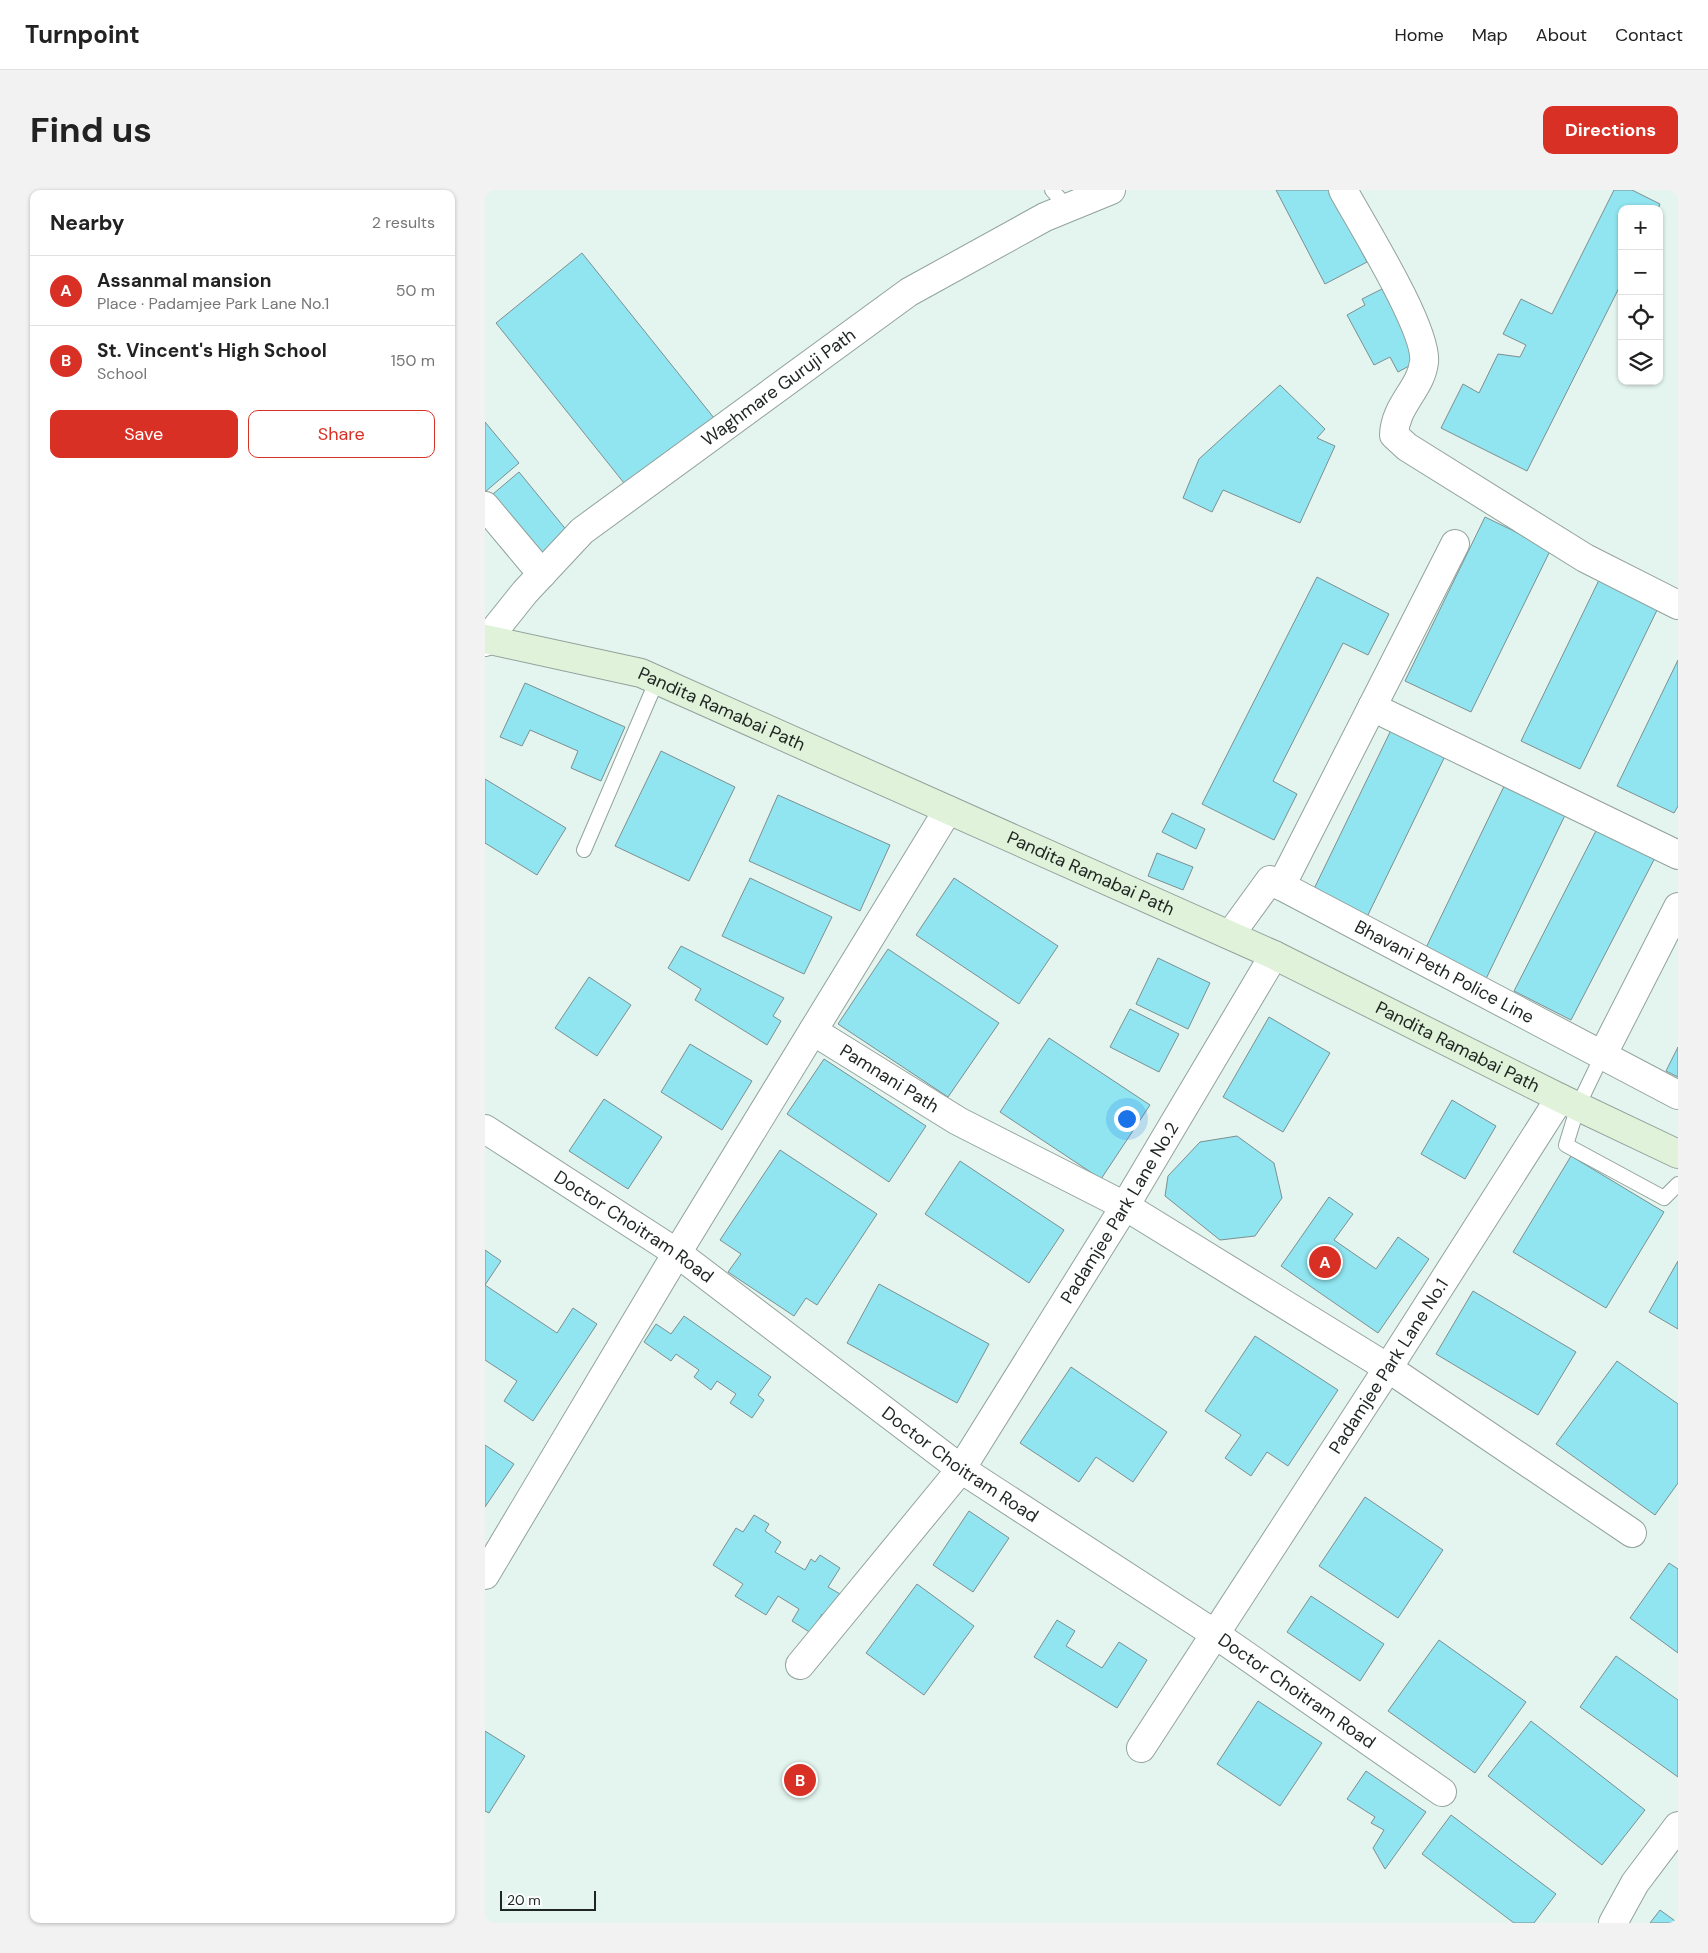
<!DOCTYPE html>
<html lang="en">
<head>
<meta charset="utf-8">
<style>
	body { margin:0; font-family:"DM Sans",sans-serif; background:#f2f2f2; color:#222 }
	.controls { position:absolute; right:15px; top:15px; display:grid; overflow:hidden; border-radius:10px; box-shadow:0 1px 4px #0004 }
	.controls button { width:45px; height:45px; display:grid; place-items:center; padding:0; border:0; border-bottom:1px solid #e0e0e0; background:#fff; color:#222; font:25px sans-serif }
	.scale { position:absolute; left:15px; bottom:12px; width:96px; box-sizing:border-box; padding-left:5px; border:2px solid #1e2522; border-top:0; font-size:14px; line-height:18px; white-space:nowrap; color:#1e2522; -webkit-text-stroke:4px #fbfefd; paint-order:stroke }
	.you { position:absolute; left:641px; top:928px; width:18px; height:18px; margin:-12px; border:4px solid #fff; border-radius:50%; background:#1a73e8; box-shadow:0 0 0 8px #1a73e833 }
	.badge { display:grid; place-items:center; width:32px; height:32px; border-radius:50%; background:#d93025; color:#fff; font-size:16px; font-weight:700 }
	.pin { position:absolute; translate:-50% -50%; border:2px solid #fff; box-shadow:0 1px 5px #0006 }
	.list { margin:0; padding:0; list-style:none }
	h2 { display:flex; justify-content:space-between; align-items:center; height:65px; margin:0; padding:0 20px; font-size:21px }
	h2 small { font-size:16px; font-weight:400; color:#767676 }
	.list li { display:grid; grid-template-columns:32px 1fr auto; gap:15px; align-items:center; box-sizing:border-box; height:70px; padding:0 20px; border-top:1px solid #e0e0e0 }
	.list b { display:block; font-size:19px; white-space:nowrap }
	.list p { margin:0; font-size:16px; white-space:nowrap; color:#767676 }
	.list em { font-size:16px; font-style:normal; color:#767676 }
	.actions { display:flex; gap:10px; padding:15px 20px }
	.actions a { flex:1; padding:11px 0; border:1px solid #d93025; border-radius:10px; text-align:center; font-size:18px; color:#d93025 }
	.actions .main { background:#d93025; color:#fff }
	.icon { flex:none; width:28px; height:28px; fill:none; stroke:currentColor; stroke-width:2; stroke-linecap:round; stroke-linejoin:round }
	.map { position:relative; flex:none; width:1193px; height:1733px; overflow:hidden; border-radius:10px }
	header { display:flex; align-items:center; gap:30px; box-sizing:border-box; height:70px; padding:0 25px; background:#fff; border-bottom:1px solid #e0e0e0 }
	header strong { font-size:24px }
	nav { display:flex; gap:28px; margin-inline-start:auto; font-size:18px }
	.intro { display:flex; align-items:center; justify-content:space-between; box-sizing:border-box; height:120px; padding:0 30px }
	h1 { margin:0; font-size:35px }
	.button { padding:12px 22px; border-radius:10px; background:#d93025; color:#fff; font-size:18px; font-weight:700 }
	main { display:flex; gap:30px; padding:0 30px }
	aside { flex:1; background:#fff; border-radius:10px; box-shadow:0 1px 4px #0004 }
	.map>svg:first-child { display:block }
	.building { fill:#90e5f0; stroke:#7d8f91 }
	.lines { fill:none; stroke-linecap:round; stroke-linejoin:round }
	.lane-casing { stroke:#92a29c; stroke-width:16 }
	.street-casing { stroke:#92a29c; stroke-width:30 }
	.secondary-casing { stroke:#92a29c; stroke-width:30 }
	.lane { stroke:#fff; stroke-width:14 }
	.street { stroke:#fff; stroke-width:28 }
	.secondary { stroke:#e0f3da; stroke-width:28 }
	.labels { text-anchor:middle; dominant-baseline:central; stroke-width:5; stroke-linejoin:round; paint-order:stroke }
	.street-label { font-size:18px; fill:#1e2522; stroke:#fbfefd }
</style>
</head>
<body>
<header>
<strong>Turnpoint</strong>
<nav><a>Home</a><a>Map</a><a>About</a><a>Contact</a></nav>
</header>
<div class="intro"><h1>Find us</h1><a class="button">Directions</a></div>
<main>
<aside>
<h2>Nearby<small>2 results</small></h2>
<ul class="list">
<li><span class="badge">A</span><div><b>Assanmal mansion</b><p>Place · Padamjee Park Lane No.1</p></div><em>50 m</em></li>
<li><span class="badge">B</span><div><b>St. Vincent's High School</b><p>School</p></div><em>150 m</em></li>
</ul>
<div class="actions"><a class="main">Save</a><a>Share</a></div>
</aside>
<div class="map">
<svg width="1193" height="1733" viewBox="0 0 1193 1733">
	<rect width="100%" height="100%" fill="#e3f5ee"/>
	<!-- building -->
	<g class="building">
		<polygon points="791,0 845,0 882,72 840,94"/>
		<polygon points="1129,0 1147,0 1175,14 1173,19 1137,19 1137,92 1042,281 956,238 978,194 994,203 1013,164 1035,167 1041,155 1018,144 1036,109 1067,124"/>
		<polygon points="97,63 229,228 143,298 11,133"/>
		<polygon points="897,99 935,170 913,182 905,167 889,175 862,125 880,115 877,109"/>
		<polygon points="795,195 840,239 832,248 850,256 815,333 738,300 727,322 698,308 714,269"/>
		<polygon points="0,232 34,273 0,302"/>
		<polygon points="34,282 83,342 57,364 8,304"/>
		<polygon points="1000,327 1066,359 986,522 920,491"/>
		<polygon points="832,387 904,424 883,465 858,453 788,591 812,604 789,650 717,614"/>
		<polygon points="1115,388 1174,416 1095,579 1036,551"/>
		<polygon points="1193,470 1193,616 1189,623 1132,596"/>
		<polygon points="40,493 140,537 116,591 86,578 93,561 45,540 37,556 15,547"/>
		<polygon points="909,534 963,560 880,731 826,705"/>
		<polygon points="176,561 250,597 204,691 130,656"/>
		<polygon points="1023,588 1084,617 998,795 937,766"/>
		<polygon points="0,589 81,638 52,685 0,653"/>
		<polygon points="293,605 405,655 375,721 264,671"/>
		<polygon points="687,623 720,639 711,659 677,642"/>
		<polygon points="1115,633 1173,662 1086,830 1029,801"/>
		<polygon points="672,663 708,677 698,700 663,686"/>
		<polygon points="265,688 347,727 319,784 237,746"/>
		<polygon points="469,688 573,756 534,814 431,745"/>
		<polygon points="196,756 299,808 288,826 296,831 282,855 210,810 216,799 183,778"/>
		<polygon points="403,759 514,833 463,907 353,834"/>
		<polygon points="673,768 725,793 703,839 651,814"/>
		<polygon points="104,787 146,815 112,866 70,838"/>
		<polygon points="645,819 694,844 674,882 625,857"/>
		<polygon points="784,827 845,863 798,942 738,907"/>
		<polygon points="564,848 665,915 616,989 515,922"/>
		<polygon points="205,854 267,891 237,940 176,902"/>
		<polygon points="1193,857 1193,887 1181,881"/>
		<polygon points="339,869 441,936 404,992 302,924"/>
		<polygon points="119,909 177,947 143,999 84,961"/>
		<polygon points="967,910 1011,936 980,989 936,964"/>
		<polygon points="752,946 789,973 797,1008 770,1046 735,1050 680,1006 683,986 715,952"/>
		<polygon points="295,960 392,1024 332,1115 321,1108 309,1126 243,1082 256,1064 235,1050"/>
		<polygon points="1086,966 1179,1022 1121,1118 1028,1062"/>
		<polygon points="475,971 579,1040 544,1093 440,1024"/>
		<polygon points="844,1007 868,1024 849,1050 891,1079 913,1047 944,1069 893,1143 796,1076"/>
		<polygon points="0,1060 16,1071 0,1095"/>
		<polygon points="1193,1071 1193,1139 1164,1122"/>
		<polygon points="394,1094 504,1154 472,1213 362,1153"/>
		<polygon points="0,1095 72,1143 88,1118 112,1134 48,1231 19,1211 32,1191 0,1170"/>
		<polygon points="988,1101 1091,1162 1053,1225 951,1164"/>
		<polygon points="199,1126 286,1187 273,1205 279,1210 267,1228 245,1213 251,1204 232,1191 226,1200 209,1187 214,1180 191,1164 186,1171 159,1152 171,1134 186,1144"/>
		<polygon points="770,1146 853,1200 803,1276 782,1262 766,1286 740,1268 756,1245 720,1221"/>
		<polygon points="1132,1171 1193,1214 1193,1293 1170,1325 1071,1254"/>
		<polygon points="586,1177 682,1242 648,1292 611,1267 594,1292 535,1253"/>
		<polygon points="0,1255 29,1274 0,1317"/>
		<polygon points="880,1307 958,1360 913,1428 834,1376"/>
		<polygon points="484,1321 524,1348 488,1402 448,1375"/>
		<polygon points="269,1325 284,1334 280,1341 296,1352 290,1362 320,1380 326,1369 330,1372 335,1365 355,1378 343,1397 357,1405 343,1428 337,1424 326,1443 307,1431 314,1419 293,1406 281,1425 250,1406 258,1394 228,1375 251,1338 258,1342"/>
		<polygon points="1184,1373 1193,1379 1193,1463 1145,1428"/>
		<polygon points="432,1394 489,1436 439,1505 381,1463"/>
		<polygon points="826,1406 899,1454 875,1491 802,1442"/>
		<polygon points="572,1430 590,1441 581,1456 617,1478 634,1452 662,1470 632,1518 549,1467"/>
		<polygon points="954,1450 1041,1512 990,1583 903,1521"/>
		<polygon points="1131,1466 1193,1510 1193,1587 1095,1517"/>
		<polygon points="773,1511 837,1553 795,1616 732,1574"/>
		<polygon points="1046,1531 1160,1620 1117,1675 1003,1586"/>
		<polygon points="0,1541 40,1566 4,1623 0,1621"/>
		<polygon points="881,1581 941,1622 900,1679 888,1658 899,1640 886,1633 890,1627 862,1609"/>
		<polygon points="966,1625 1071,1704 1049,1733 1029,1733 937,1664"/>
		<polygon points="1175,1720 1193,1733 1165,1733"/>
	</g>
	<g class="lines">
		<defs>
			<g id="lane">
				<polyline points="567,0 583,18"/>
				<polyline points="99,660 172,490"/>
				<polyline points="1117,866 1093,916 1081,955 1179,1008 1193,994"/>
			</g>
			<g id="street">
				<path d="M858,0C876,33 943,140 939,172C936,199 910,215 909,245L922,257L1100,368L1193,415"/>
				<polyline points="0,316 57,384"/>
				<path id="s1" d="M0,452L40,402L97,341L424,102L560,27L626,0"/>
				<polyline points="887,517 1193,665"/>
				<polyline points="796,696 970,354"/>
				<path id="s2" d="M745,745L785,690L1193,905"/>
				<path id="s3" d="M328,841L473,931L640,1016L903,1178L1147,1343"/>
				<polyline points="1117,866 1193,717"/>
				<path id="s4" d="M0,939L192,1063L476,1279L730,1444L957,1602"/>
				<polyline points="0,1385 192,1063 463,620"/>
				<path id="s5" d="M315,1475L476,1279L640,1016L789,765"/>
				<path id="s6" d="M656,1558L903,1178L1075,908"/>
				<polyline points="1128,1733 1150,1693 1193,1636"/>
			</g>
			<g id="secondary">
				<path id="s7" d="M0,449L156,483L789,765L1075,908L1193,964"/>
			</g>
		</defs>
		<!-- lane casing -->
		<use href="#lane" class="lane-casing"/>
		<!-- street casing -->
		<use href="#street" class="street-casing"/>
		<!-- secondary casing -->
		<use href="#secondary" class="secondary-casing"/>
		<!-- lane -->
		<use href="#lane" class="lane"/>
		<!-- street -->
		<use href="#street" class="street"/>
		<!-- secondary -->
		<use href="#secondary" class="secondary"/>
	</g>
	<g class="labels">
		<!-- street labels -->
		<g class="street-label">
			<text stroke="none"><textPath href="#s1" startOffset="391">Waghmare Guruji Path</textPath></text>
			<text stroke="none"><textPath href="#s7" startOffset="248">Pandita Ramabai Path</textPath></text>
			<text stroke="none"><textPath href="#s7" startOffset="652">Pandita Ramabai Path</textPath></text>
			<text stroke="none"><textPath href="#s2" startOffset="265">Bhavani Peth Police Line</textPath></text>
			<text stroke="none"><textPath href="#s7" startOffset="1058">Pandita Ramabai Path</textPath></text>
			<text stroke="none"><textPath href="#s3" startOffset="90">Pamnani Path</textPath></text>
			<text stroke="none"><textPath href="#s5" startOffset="555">Padamjee Park Lane No.2</textPath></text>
			<text stroke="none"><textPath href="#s4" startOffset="178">Doctor Choitram Road</textPath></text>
			<text stroke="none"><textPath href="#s6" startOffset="455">Padamjee Park Lane No.1</textPath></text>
			<text stroke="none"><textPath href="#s4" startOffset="582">Doctor Choitram Road</textPath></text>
			<text stroke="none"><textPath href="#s4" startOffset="988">Doctor Choitram Road</textPath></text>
		</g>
	</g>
</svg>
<div class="controls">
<button>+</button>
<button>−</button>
<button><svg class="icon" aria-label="locate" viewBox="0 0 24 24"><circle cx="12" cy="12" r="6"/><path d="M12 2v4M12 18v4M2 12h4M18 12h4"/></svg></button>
<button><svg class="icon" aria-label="layers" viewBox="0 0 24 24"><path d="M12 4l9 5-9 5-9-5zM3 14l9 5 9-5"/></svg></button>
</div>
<div class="scale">20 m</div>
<div class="you"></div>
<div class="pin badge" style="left:840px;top:1072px">A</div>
<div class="pin badge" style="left:315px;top:1590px">B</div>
</div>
</main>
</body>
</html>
